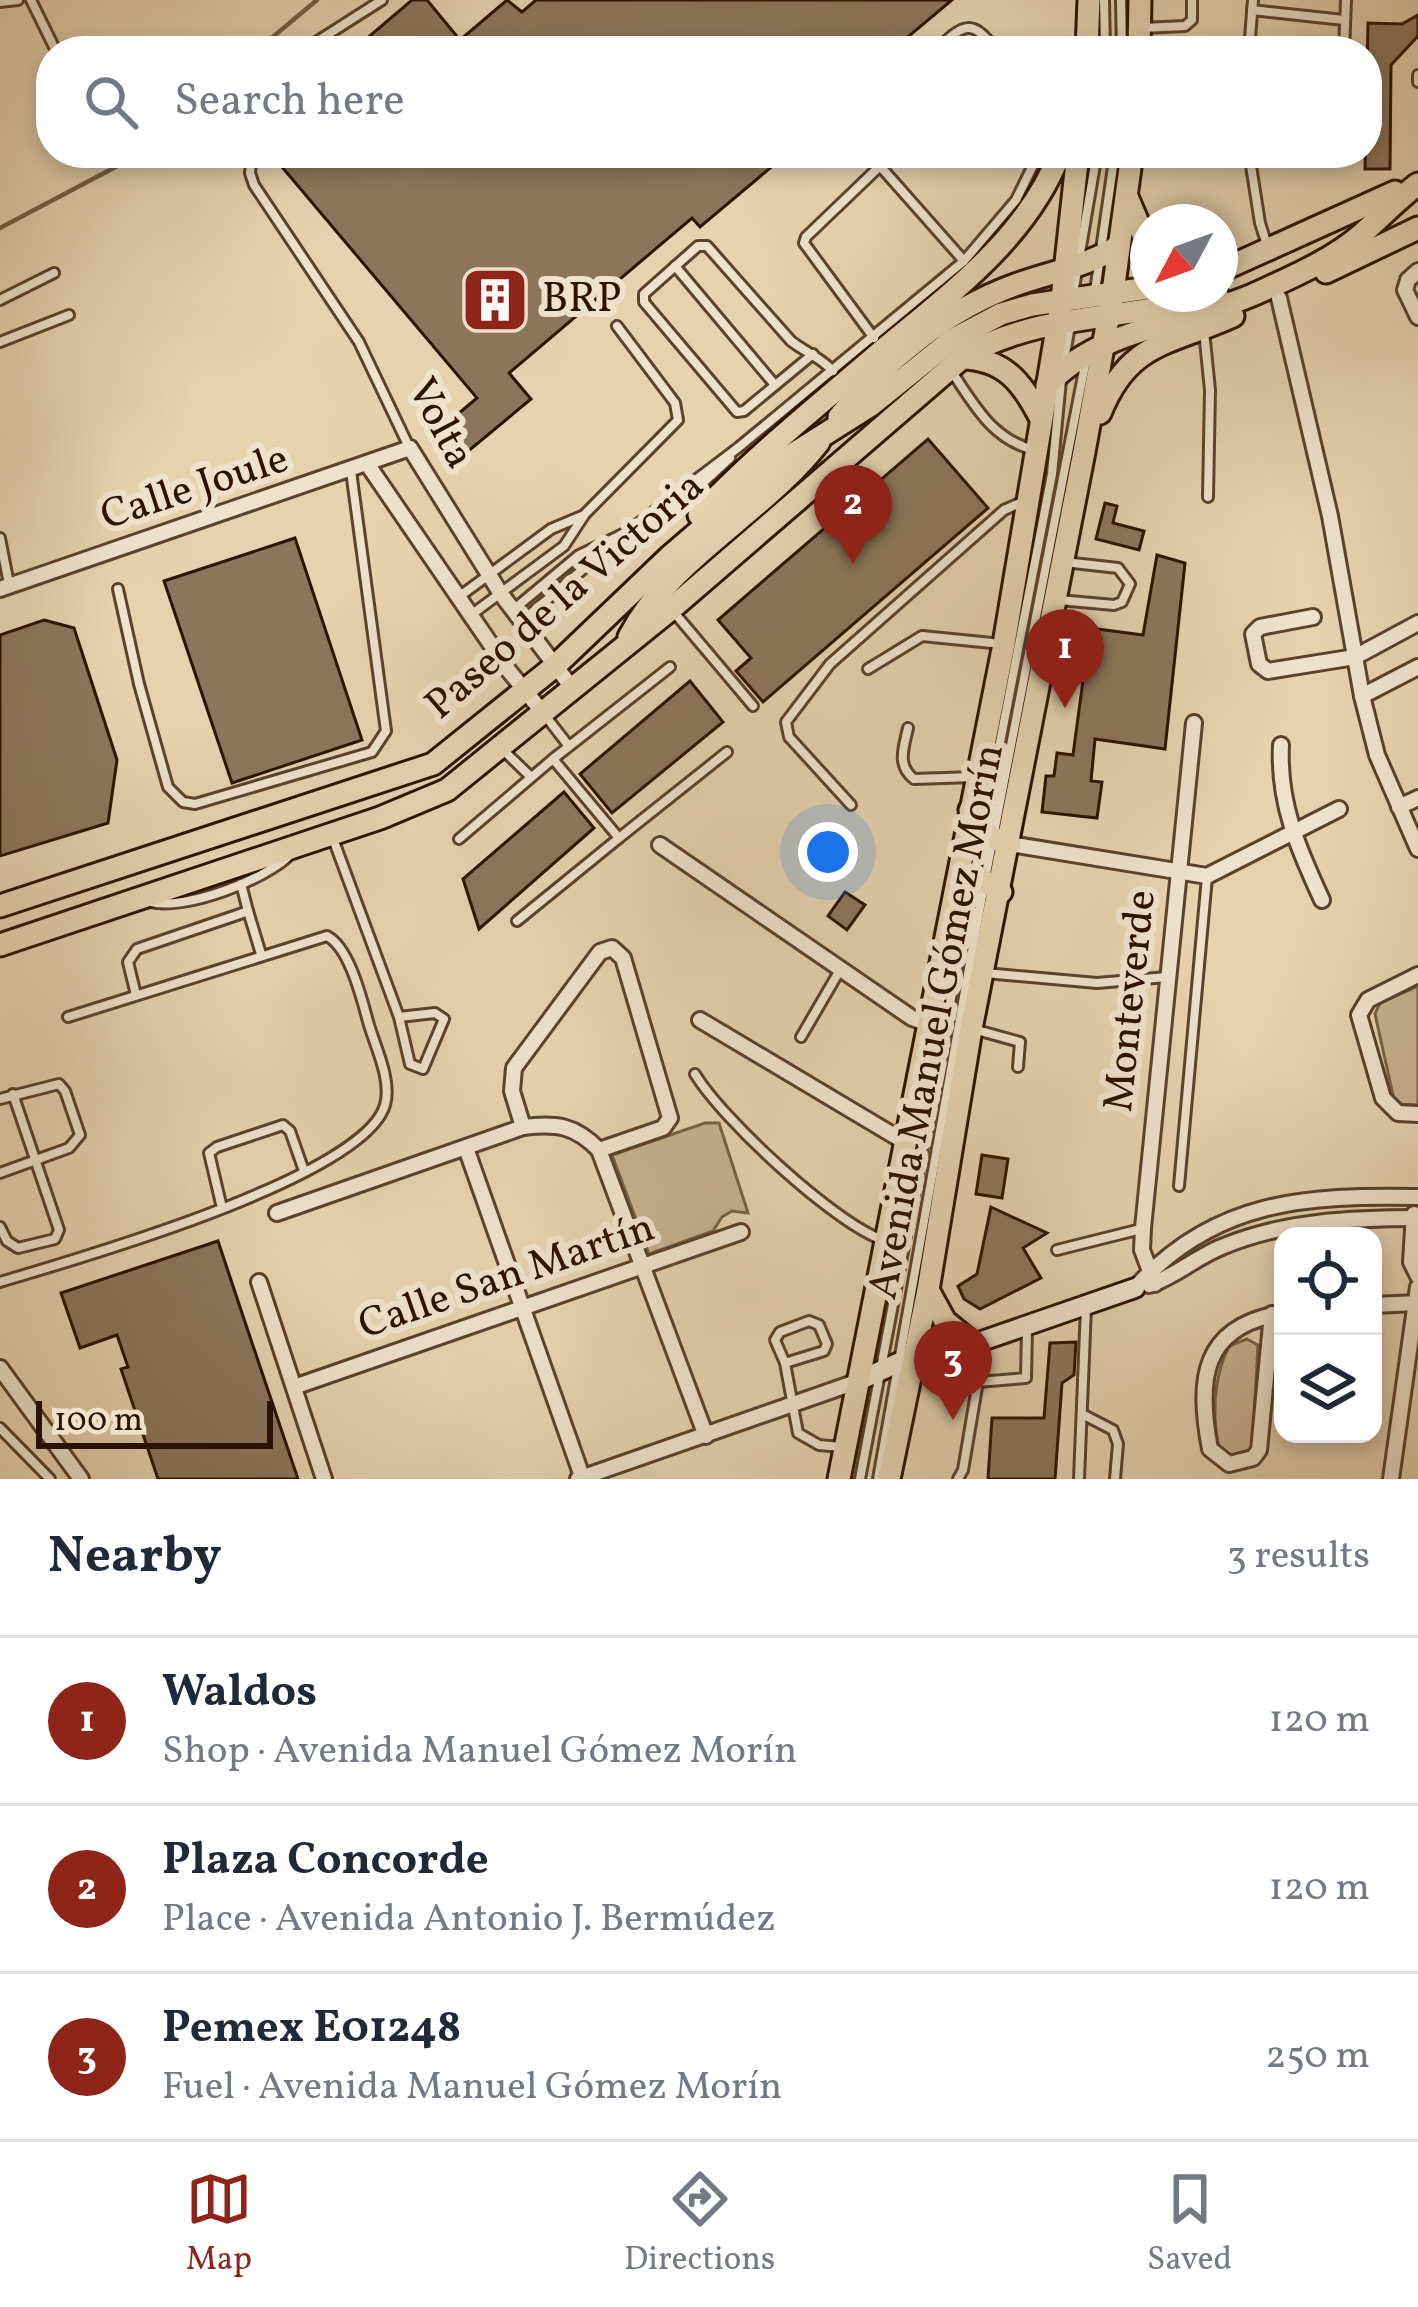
<!DOCTYPE html>
<html lang="en">
<head>
<meta charset="utf-8">
<style>
	body { margin:0; font-family:Vollkorn,serif; background:#f6f6f7; color:#1f2937 }
	.controls { position:absolute; right:36px; bottom:36px; display:grid; overflow:hidden; border-radius:24px; box-shadow:0 6px 18px #0003 }
	.controls button { width:108px; height:108px; display:grid; place-items:center; padding:0; border:0; border-bottom:3px solid #e0e1e3; background:#fff; color:#1f2937; font:60px sans-serif }
	.compass { position:absolute; left:1130px; top:204px; width:108px; height:108px; border-radius:50%; background:#fff; box-shadow:0 6px 18px #0003; rotate:229deg }
	.scale { position:absolute; left:36px; bottom:30px; width:237px; box-sizing:border-box; padding-left:12px; border:6px solid #2c1200; border-top:0; font-size:33px; line-height:42px; white-space:nowrap; color:#2c1200; -webkit-text-stroke:9px #eee2cb; paint-order:stroke }
	.you { position:absolute; left:828px; top:852px; width:42px; height:42px; margin:-30px; border:9px solid #fff; border-radius:50%; background:#1a73e8; box-shadow:0 0 0 18px #1a73e833 }
	.badge { display:grid; place-items:center; width:78px; height:78px; border-radius:50%; background:#8f2418; color:#fff; font-size:39px; font-weight:700 }
	.pin { position:absolute; translate:-50% -99px; filter:drop-shadow(0 3px 6px #0008) }
	.pin::after { content:''; position:absolute; top:63px; width:42px; height:36px; background:inherit; clip-path:polygon(0 0,100% 0,50% 100%) }
	.list { margin:0; padding:0; list-style:none }
	h2 { display:flex; justify-content:space-between; align-items:center; height:156px; margin:0; padding:0 48px; font-size:51px }
	h2 small { font-size:39px; font-weight:400; color:#747a83 }
	.list li { display:grid; grid-template-columns:78px 1fr auto; gap:36px; align-items:center; box-sizing:border-box; height:168px; padding:0 48px; border-top:3px solid #e0e1e3 }
	.list b { display:block; font-size:45px; white-space:nowrap }
	.list p { margin:0; font-size:39px; white-space:nowrap; color:#747a83 }
	.list em { font-size:39px; font-style:normal; color:#747a83 }
	.icon { flex:none; width:66px; height:66px; fill:none; stroke:currentColor; stroke-width:2; stroke-linecap:round; stroke-linejoin:round }
	.map { position:relative; flex:none; width:1418px; height:1479px; overflow:hidden }
	.search { position:absolute; background:#fff; box-shadow:0 6px 18px #0003; left:36px; right:36px; top:36px; height:132px; display:flex; align-items:center; gap:30px; box-sizing:border-box; padding:0 42px; border-radius:48px; color:#747a83; font-size:45px }
	.sheet { height:660px; background:#fff }
	nav { display:flex; justify-content:space-around; align-items:center; box-sizing:border-box; height:168px; border-top:3px solid #e0e1e3; background:#fff; font-size:33px; color:#747a83 }
	nav a { display:grid; justify-items:center; gap:6px }
	nav .on { color:#8f2418 }
	.map>svg:first-child { display:block }
	.green { fill:#c6b191; stroke:#796248; stroke-width:3 }
	.lines { fill:none; stroke-linecap:round; stroke-linejoin:round }
	.stream { stroke:#755e46; stroke-width:4.5 }
	.building { fill:#8c765b; stroke:#2c1200; stroke-width:3 }
	.lane-casing { stroke:#5a422c; stroke-width:14 }
	.street-casing { stroke:#5a422c; stroke-width:20 }
	.secondary-casing { stroke:#2c1200; stroke-width:24 }
	.primary-casing { stroke:#2c1200; stroke-width:27 }
	.lane { stroke:#eee2cb; stroke-width:8 }
	.street { stroke:#eee2cb; stroke-width:14 }
	.secondary { stroke:#eee2cb; stroke-width:18 }
	.primary { stroke:#e5d2af; stroke-width:21 }
	.labels { text-anchor:middle; dominant-baseline:central; stroke-width:12; stroke-linejoin:round; paint-order:stroke }
	.poi-label { font-size:42px; fill:#2c1200; stroke:#eee2cb; text-anchor:start }
	.street-label { font-size:42px; fill:#2c1200; stroke:#eee2cb }
</style>
</head>
<body>
<div class="map">
<svg width="1418" height="1479" viewBox="0 0 1418 1479">
	<rect width="100%" height="100%" fill="#e5d2af"/>
	<filter id="stains"><feTurbulence type="fractalNoise" baseFrequency=".00167" numOctaves="4"/><feColorMatrix values="0 0 0 0 .2 0 0 0 0 .09 0 0 0 0 .02 0 0 0 .5 -.17"/></filter>
	<radialGradient id="worn" r=".72"><stop offset=".6" stop-color="#630" stop-opacity="0"/><stop offset="1" stop-color="#630" stop-opacity=".3"/></radialGradient>
	<!-- green -->
	<g class="green">
		<polygon points="1418,986 1418,1105 1395,1104 1375,1014 1380,1003"/>
		<polygon points="705,1123 719,1123 748,1213 732,1211 722,1217 713,1231 649,1254 612,1155"/>
		<path d="M1247,1339L1258,1345L1252,1451L1231,1461L1221,1455C1211,1421 1213,1378 1229,1346Z"/>
	</g>
	<g class="lines">
		<!-- stream -->
		<g class="stream">
			<polyline points="256,51 317,0"/>
			<polyline points="0,228 142,153"/>
		</g>
	</g>
	<!-- building -->
	<g class="building">
		<polygon points="412,0 427,0 460,40 507,0 522,12 536,0 952,0 891,51 352,51"/>
		<polygon points="1418,15 1418,36 1391,65 1390,169 1365,169 1368,23 1402,24"/>
		<polygon points="299,153 788,153 700,227 692,218 509,373 531,399 454,463 432,436 477,398 282,167"/>
		<polygon points="928,439 988,508 763,702 736,671 751,658 718,620"/>
		<polygon points="1105,503 1117,506 1113,523 1144,531 1139,550 1096,539"/>
		<polygon points="295,538 362,740 232,783 164,581"/>
		<polygon points="1157,555 1185,563 1165,749 1095,739 1091,781 1102,782 1097,818 1042,812 1046,776 1054,776 1057,753 1073,755 1090,628 1143,635"/>
		<polygon points="44,620 74,628 117,760 108,823 0,856 0,635"/>
		<polygon points="690,681 723,722 612,813 580,774"/>
		<polygon points="564,792 594,828 479,929 463,879"/>
		<polygon points="845,892 865,905 847,930 828,916"/>
		<polygon points="982,1155 1008,1159 1002,1198 976,1194"/>
		<polygon points="991,1207 1047,1233 1023,1248 1041,1278 980,1309 964,1299 958,1286 977,1274"/>
		<polygon points="218,1241 247,1328 298,1479 158,1479 121,1369 128,1367 117,1335 80,1348 61,1293"/>
		<polygon points="1076,1342 1074,1375 1062,1383 1055,1479 988,1479 992,1418 1044,1418 1050,1343"/>
	</g>
	<g class="lines">
		<defs>
			<g id="lane">
				<polyline points="31,0 54,47"/>
				<polyline points="1104,0 1105,51"/>
				<polyline points="1121,0 1122,51"/>
				<polyline points="0,2 18,0"/>
				<polyline points="1252,10 1344,20"/>
				<polyline points="1142,28 1185,26 1192,20 1192,0"/>
				<polyline points="302,51 382,0"/>
				<path d="M935,51C964,24 971,17 997,51"/>
				<polyline points="1249,51 1253,0"/>
				<polyline points="1344,51 1346,0"/>
				<polyline points="1418,75 1418,82"/>
				<polyline points="252,153 250,173 254,185 359,342 409,447"/>
				<polyline points="1249,153 1260,223 1267,245"/>
				<polyline points="880,166 964,261"/>
				<polyline points="675,266 775,385"/>
				<polyline points="1095,291 1115,153"/>
				<polyline points="1073,294 1097,153"/>
				<polyline points="0,300 54,273"/>
				<polyline points="1204,331 1210,390 1208,497"/>
				<polyline points="874,338 804,243 806,237 880,166 886,153"/>
				<polyline points="0,342 69,315"/>
				<path d="M813,354L744,411L737,412L644,302V294L698,246H707L791,341C805,352 820,357 833,371"/>
				<polyline points="1063,365 1070,326"/>
				<path d="M952,372C975,406 992,439 1034,450"/>
				<polyline points="0,538 9,584"/>
				<polyline points="118,589 139,684 168,787 183,802 195,804 372,752 386,731 351,471"/>
				<polyline points="460,596 551,529 582,516"/>
				<polyline points="1059,600 1114,605 1122,602 1130,584 1118,568 1064,562"/>
				<polyline points="513,610 579,555 627,532 739,447 964,261 1016,200 1039,153"/>
				<polyline points="672,610 753,706"/>
				<polyline points="471,615 564,546 585,514 678,420 675,403 617,326"/>
				<polyline points="522,621 588,565 644,537 730,458"/>
				<polyline points="868,669 922,636 1002,644"/>
				<polyline points="544,714 568,745"/>
				<path d="M908,728C904,747 896,765 914,779L974,777"/>
				<polyline points="502,749 531,777"/>
				<polyline points="553,759 670,667"/>
				<polyline points="851,805 789,737 786,722 830,664 1004,510 1022,502"/>
				<polyline points="985,820 1052,474 1061,380"/>
				<polyline points="332,836 399,1017 410,1064 423,1069 444,1019 435,1013 399,1017"/>
				<polyline points="619,838 727,752"/>
				<polyline points="459,839 553,759 619,838 517,921"/>
				<polyline points="241,884 248,911"/>
				<path d="M150,902C184,911 266,880 291,854"/>
				<polyline points="985,973 1097,983 1167,977"/>
				<polyline points="136,995 128,962 137,949 237,915 248,911 261,954"/>
				<polyline points="973,1029 1020,1042 1018,1067"/>
				<polyline points="801,1037 840,970"/>
				<path d="M695,1074C722,1119 834,1223 883,1240"/>
				<polyline points="0,1099 59,1084 65,1091 80,1135 69,1148 0,1173"/>
				<polyline points="1179,1186 1207,877"/>
				<polyline points="222,1208 209,1153 217,1147 283,1125 290,1131 304,1171"/>
				<polyline points="0,1227 7,1241 18,1248 55,1239 59,1230 13,1094"/>
				<polyline points="1057,1250 1141,1229"/>
				<path d="M0,1282C73,1260 364,1178 385,1105C392,1081 376,1048 369,1025C362,1000 350,948 327,936L68,1017"/>
				<polyline points="785,1363 824,1351 827,1344 819,1325 809,1321 780,1332 775,1340 785,1363 798,1433 819,1445 841,1447"/>
				<polyline points="977,1382 1026,1378 1027,1329"/>
				<polyline points="1082,1414 1113,1430 1118,1444 1115,1479"/>
				<polyline points="0,1428 50,1479"/>
				<polyline points="860,1479 982,834"/>
				<polyline points="878,1479 985,879 1086,360"/>
				<polyline points="958,1479 963,1470 985,1340"/>
				<polyline points="1079,1479 1086,1307"/>
			</g>
			<g id="street">
				<polyline points="1418,271 1408,280 1405,290 1418,317"/>
				<polyline points="1279,298 1330,516 1362,696 1377,755 1418,849"/>
				<polyline points="368,465 509,671 544,714"/>
				<polyline points="0,589 410,448 501,594 573,689"/>
				<polyline points="1313,617 1260,627 1253,634 1259,664 1268,671 1355,657 1418,623"/>
				<polyline points="1362,696 1418,667"/>
				<path d="M1281,745C1278,803 1298,848 1322,900"/>
				<polyline points="1399,807 1418,798"/>
				<polyline points="1010,844 1207,876 1339,809"/>
				<polyline points="660,845 912,1018 928,1024"/>
				<polyline points="1418,975 1368,1000 1359,1015 1383,1098 1398,1113 1418,1114"/>
				<polyline points="700,1020 903,1141"/>
				<polyline points="523,1127 512,1091 514,1068 600,952 612,948 623,958 670,1118 663,1128 599,1150"/>
				<polyline points="466,1148 583,1479"/>
				<path d="M277,1213L523,1127C556,1123 575,1125 599,1150L706,1436"/>
				<polyline points="1414,1214 1411,1262 1418,1276"/>
				<polyline points="259,1282 324,1479"/>
				<polyline points="1155,1284 1142,1250 1143,1228 1194,723"/>
				<path d="M1149,1285C1175,1277 1197,1256 1224,1246C1285,1221 1352,1218 1418,1218"/>
				<path d="M1135,1288C1214,1200 1306,1195 1418,1197"/>
				<polyline points="1373,1305 1418,1303"/>
				<path d="M1272,1314L1259,1450L1253,1458L1229,1464L1210,1449C1197,1380 1201,1326 1283,1313"/>
				<polyline points="0,1368 81,1479"/>
				<polyline points="294,1387 741,1232"/>
				<polyline points="578,1479 856,1382"/>
				<polyline points="1391,1479 1418,1287"/>
			</g>
			<polyline id="secondary" points="856,1382 900,1362 973,1344 1135,1288"/>
			<g id="primary">
				<polyline points="1087,51 1089,0"/>
				<polyline points="1139,51 1140,0"/>
				<polyline points="1127,197 1148,246"/>
				<polyline points="1220,271 1395,192"/>
				<polyline points="1326,272 1418,228"/>
				<path d="M962,358C1004,359 1022,382 1040,417"/>
				<path d="M1047,385C1103,326 1186,325 1257,293C1292,277 1334,259 1363,233C1381,217 1398,199 1418,184"/>
				<path d="M1100,413C1129,341 1169,345 1233,316"/>
				<path d="M839,417C884,361 946,310 1015,285C1051,272 1085,267 1119,246"/>
				<path d="M699,515C757,454 821,403 884,349C952,292 1027,238 1060,153"/>
				<path d="M629,637C670,558 764,513 819,442"/>
				<polyline points="970,810 989,836 1010,844"/>
				<polyline points="958,882 978,877 1001,892"/>
				<polyline points="0,906 433,764 555,666 669,557 776,465 871,405 952,340 1001,314 1032,305 1148,288"/>
				<path d="M0,945L380,818L447,790L671,609L962,358C1039,310 1132,322 1217,294"/>
				<polyline points="928,1290 945,1321 973,1344"/>
				<polyline points="839,1479 1004,644 1062,299 1078,153"/>
				<polyline points="889,1479 928,1290 971,1029 1084,452 1113,292 1132,153"/>
			</g>
		</defs>
		<!-- lane casing -->
		<use href="#lane" class="lane-casing"/>
		<!-- street casing -->
		<use href="#street" class="street-casing"/>
		<!-- secondary casing -->
		<use href="#secondary" class="secondary-casing"/>
		<!-- primary casing -->
		<use href="#primary" class="primary-casing"/>
		<!-- lane -->
		<use href="#lane" class="lane"/>
		<!-- street -->
		<use href="#street" class="street"/>
		<!-- secondary -->
		<use href="#secondary" class="secondary"/>
		<!-- primary -->
		<use href="#primary" class="primary"/>
	</g>
	<!-- icons -->
	<defs>
		<symbol id="building-square" viewBox="-11 -11 22 22"><rect x="-9" y="-9" width="18" height="18" rx="4" fill="#8f2418" stroke="#eee2cb"/><path d="M-4-6H4V6H1V3H-1V6H-4ZM-2.5-4.3h1.7v1.8h-1.7ZM.8-4.3h1.7v1.8H.8ZM-2.5-1h1.7V.8h-1.7ZM.8-1h1.7V.8H.8Z" fill="#fff"/></symbol>
	</defs>
	<g fill-rule="evenodd">
		<use href="#building-square" x="457" y="262" width="76" height="76"/>
	</g>
	<g class="labels">
		<!-- poi labels -->
		<g class="poi-label">
			<text x="542" y="300">BRP</text>
		</g>
		<!-- street labels -->
		<g class="street-label">
			<text transform="translate(439 424) rotate(62)">Volta</text>
			<text transform="translate(195 489) rotate(-18)">Calle Joule</text>
			<text transform="translate(566 597) rotate(-41)">Paseo de la Victoria</text>
			<text transform="translate(1132 1001) rotate(-84)">Monteverde</text>
			<text transform="translate(938 1022) rotate(-79)">Avenida Manuel Gómez Morín</text>
			<text transform="translate(507 1278) rotate(-19)">Calle San Martín</text>
		</g>
	</g>
	<rect width="100%" height="100%" filter="url(#stains)"/>
	<rect width="100%" height="100%" fill="url(#worn)"/>
</svg>
<div class="controls">
<button><svg class="icon" aria-label="locate" viewBox="0 0 24 24"><circle cx="12" cy="12" r="6"/><path d="M12 2v4M12 18v4M2 12h4M18 12h4"/></svg></button>
<button><svg class="icon" aria-label="layers" viewBox="0 0 24 24"><path d="M12 4l9 5-9 5-9-5zM3 14l9 5 9-5"/></svg></button>
</div>
<svg class="compass" viewBox="-18 -18 36 36"><path d="M0-13l5 13h-10z" fill="#e53935"/><path d="M0 13l5-13h-10z" fill="#747a83"/></svg>
<div class="scale">100 m</div>
<div class="you"></div>
<div class="pin badge" style="left:1065px;top:708px">1</div>
<div class="pin badge" style="left:853px;top:564px">2</div>
<div class="pin badge" style="left:953px;top:1420px">3</div>
<div class="search"><svg class="icon" aria-label="search" viewBox="0 0 24 24"><circle cx="10" cy="10" r="6"/><path d="M15 15l6 6"/></svg>Search here</div>
</div>
<section class="sheet">
<h2>Nearby<small>3 results</small></h2>
<ul class="list">
<li><span class="badge">1</span><div><b>Waldos</b><p>Shop · Avenida Manuel Gómez Morín</p></div><em>120 m</em></li>
<li><span class="badge">2</span><div><b>Plaza Concorde</b><p>Place · Avenida Antonio J. Bermúdez</p></div><em>120 m</em></li>
<li><span class="badge">3</span><div><b>Pemex E01248</b><p>Fuel · Avenida Manuel Gómez Morín</p></div><em>250 m</em></li>
</ul>
</section>
<nav>
<a class="on"><svg class="icon" aria-label="map" viewBox="0 0 24 24"><path d="M3 6l6-2 6 2 6-2v14l-6 2-6-2-6 2zM9 4v14M15 6v14"/></svg>Map</a>
<a><svg class="icon" aria-label="directions" viewBox="0 0 24 24"><path d="M12 3l9 9-9 9-9-9zM9 14v-3h6M13 9l2 2-2 2"/></svg>Directions</a>
<a><svg class="icon" aria-label="saved" viewBox="0 0 24 24"><path d="M7 4h10v16l-5-4-5 4z"/></svg>Saved</a>
</nav>
</body>
</html>
